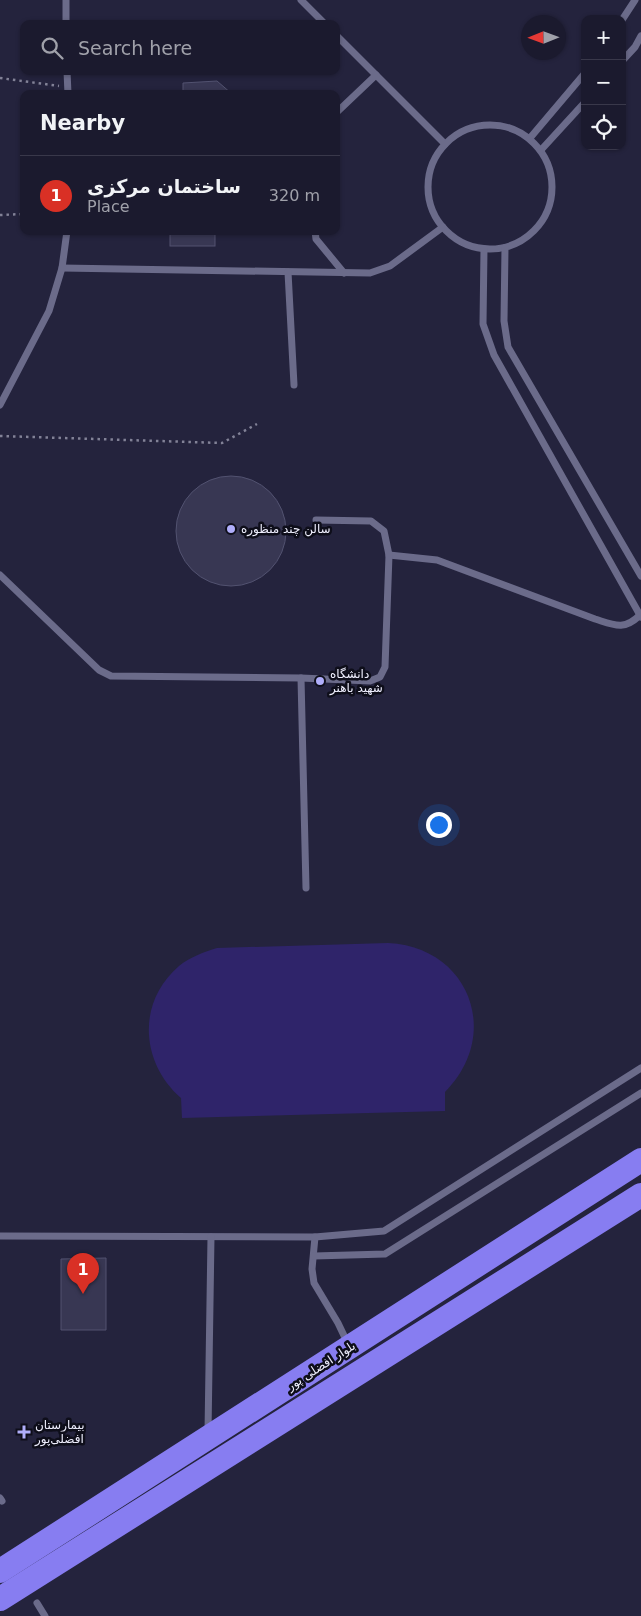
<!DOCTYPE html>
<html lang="en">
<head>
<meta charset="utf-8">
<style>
	body { margin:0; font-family:"DejaVu Sans","Noto Sans Arabic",sans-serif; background:#28273a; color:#f1f3f6 }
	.controls { position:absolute; right:15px; top:15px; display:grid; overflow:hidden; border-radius:10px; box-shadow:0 1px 4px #0004 }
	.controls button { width:45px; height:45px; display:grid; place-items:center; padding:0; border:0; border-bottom:1px solid #39384a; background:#1b1a2e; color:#f1f3f6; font:25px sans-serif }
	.compass { position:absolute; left:521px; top:15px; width:45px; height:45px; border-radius:50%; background:#1b1a2e; box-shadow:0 1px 4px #0004; rotate:269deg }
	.you { position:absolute; left:438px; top:824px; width:18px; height:18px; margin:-12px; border:4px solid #fff; border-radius:50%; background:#1a73e8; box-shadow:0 0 0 8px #1a73e833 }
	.badge { display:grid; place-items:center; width:32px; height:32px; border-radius:50%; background:#d93025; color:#fff; font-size:16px; font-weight:700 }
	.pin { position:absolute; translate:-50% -41px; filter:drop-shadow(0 1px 2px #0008) }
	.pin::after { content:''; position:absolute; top:26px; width:18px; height:15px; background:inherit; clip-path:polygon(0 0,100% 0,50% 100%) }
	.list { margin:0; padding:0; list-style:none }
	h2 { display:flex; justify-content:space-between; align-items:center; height:65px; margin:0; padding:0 20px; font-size:21px }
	h2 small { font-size:16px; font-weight:400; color:#a0a1aa }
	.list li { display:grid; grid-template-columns:32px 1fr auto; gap:15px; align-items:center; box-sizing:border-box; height:80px; padding:0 20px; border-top:1px solid #39384a }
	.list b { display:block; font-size:19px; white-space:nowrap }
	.list p { margin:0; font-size:16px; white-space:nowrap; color:#a0a1aa }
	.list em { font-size:16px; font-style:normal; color:#a0a1aa }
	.icon { flex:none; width:28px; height:28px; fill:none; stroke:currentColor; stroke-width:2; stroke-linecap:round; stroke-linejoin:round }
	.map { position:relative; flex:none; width:641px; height:1616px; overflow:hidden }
	.search { position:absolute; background:#1b1a2e; box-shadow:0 1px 4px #0004; left:20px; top:20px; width:320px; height:55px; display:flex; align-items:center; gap:12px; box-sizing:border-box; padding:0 18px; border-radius:10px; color:#a0a1aa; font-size:19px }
	.panel { position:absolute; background:#1b1a2e; box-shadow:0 1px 4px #0004; left:20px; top:90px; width:320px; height:145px; border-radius:10px }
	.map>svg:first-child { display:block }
	.green { fill:#2f246a }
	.building { fill:#383753; stroke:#525270 }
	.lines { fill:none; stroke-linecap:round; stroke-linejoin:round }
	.path { stroke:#828297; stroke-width:2.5; stroke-dasharray:2.5 4; stroke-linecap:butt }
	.lane { stroke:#6b6b8a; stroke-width:7 }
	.highway { stroke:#877df1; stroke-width:24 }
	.poi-dot { fill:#b0aefa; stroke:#0e0e1a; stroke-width:2 }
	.labels { text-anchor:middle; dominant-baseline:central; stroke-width:5; stroke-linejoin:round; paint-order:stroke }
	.poi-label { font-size:12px; fill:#efeffe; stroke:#0e0e1a; text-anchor:start }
	.street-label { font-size:12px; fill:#efeffe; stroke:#0e0e1a }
</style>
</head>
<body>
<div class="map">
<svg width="641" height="1616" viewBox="0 0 641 1616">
	<rect width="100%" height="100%" fill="#24233d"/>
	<!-- green -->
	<path class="green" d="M388,943C470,947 502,1035 445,1092V1111L182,1118L181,1098C141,1063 136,1003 179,966C190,957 204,952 217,948Z"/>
	<!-- building -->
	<g class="building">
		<polygon points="217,81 232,94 183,94 183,83"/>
		<rect x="170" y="231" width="45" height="15"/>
		<circle cx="231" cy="531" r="55"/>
		<polygon points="106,1258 106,1330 61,1330 61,1259"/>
	</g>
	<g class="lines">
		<!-- path -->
		<g class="path">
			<polyline points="0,78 59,86"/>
			<polyline points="0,215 24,214"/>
			<polyline points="0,436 222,443 257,424"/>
		</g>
		<!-- lane -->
		<g class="lane">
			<polyline points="66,0 66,24"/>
			<polyline points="301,0 325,24"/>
			<polyline points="622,20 635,0"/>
			<polyline points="336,35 445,144"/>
			<polyline points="622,61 635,47 641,36"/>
			<polyline points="67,71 68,94"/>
			<polyline points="336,113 376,75"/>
			<circle cx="490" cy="187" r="62"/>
			<polyline points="530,138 585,73"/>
			<polyline points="541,150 585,102"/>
			<polyline points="315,231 316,239 344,273"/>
			<polyline points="505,248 504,321 508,347 641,576"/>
			<polyline points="484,249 483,324 494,355 641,617"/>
			<polyline points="62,268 370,273 390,266 443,227"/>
			<polyline points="288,272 294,385"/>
			<polyline points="0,405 49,311 62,268 67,231"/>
			<path d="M389,555L437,560L595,619C614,625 624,631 640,615"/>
			<polyline points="0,575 99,670 111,676 301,678 370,681 380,677 385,667 389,555 384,531 371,521 316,520"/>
			<polyline points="301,678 306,888"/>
			<polyline points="0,1236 315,1237 312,1269 314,1283 338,1323 348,1344"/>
			<polyline points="315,1237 384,1231 641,1068"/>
			<polyline points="314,1256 385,1254 641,1093"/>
			<polyline points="208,1432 211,1237"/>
			<polyline points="0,1498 2,1501"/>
			<polyline points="37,1603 45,1616"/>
		</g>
		<!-- highway -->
		<g class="highway">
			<polyline points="0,1571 641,1160"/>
			<polyline points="0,1599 641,1195"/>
		</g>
	</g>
	<!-- markers -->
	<g class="poi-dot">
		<circle cx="231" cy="529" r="5"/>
		<circle cx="320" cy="681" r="5"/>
		<path d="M21.5 1424.5h5v5h5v5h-5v5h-5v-5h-5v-5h5z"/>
	</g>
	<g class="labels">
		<!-- poi labels -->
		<g class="poi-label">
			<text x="241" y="529">سالن چند منظوره</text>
			<text x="330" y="674">دانشگاه<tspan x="330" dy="14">شهید باهنر</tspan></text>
			<text x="35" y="1425">بیمارستان<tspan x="35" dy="14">افضلی‌پور</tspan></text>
		</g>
		<!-- street labels -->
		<g class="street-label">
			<text transform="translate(321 1366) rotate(-33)">بلوار افضلی پور</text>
		</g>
	</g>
</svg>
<div class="controls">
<button>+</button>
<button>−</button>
<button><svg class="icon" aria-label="locate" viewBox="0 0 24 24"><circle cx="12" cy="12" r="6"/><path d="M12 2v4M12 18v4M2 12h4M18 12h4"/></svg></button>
</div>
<svg class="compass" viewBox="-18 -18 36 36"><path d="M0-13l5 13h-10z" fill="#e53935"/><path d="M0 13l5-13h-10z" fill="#a0a1aa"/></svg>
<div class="you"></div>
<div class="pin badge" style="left:83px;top:1294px">1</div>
<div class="search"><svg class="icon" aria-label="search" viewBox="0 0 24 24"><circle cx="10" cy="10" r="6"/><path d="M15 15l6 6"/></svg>Search here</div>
<section class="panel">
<h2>Nearby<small></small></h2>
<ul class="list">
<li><span class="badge">1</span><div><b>ساختمان مرکزی</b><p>Place</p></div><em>320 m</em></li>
</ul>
</section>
</div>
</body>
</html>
